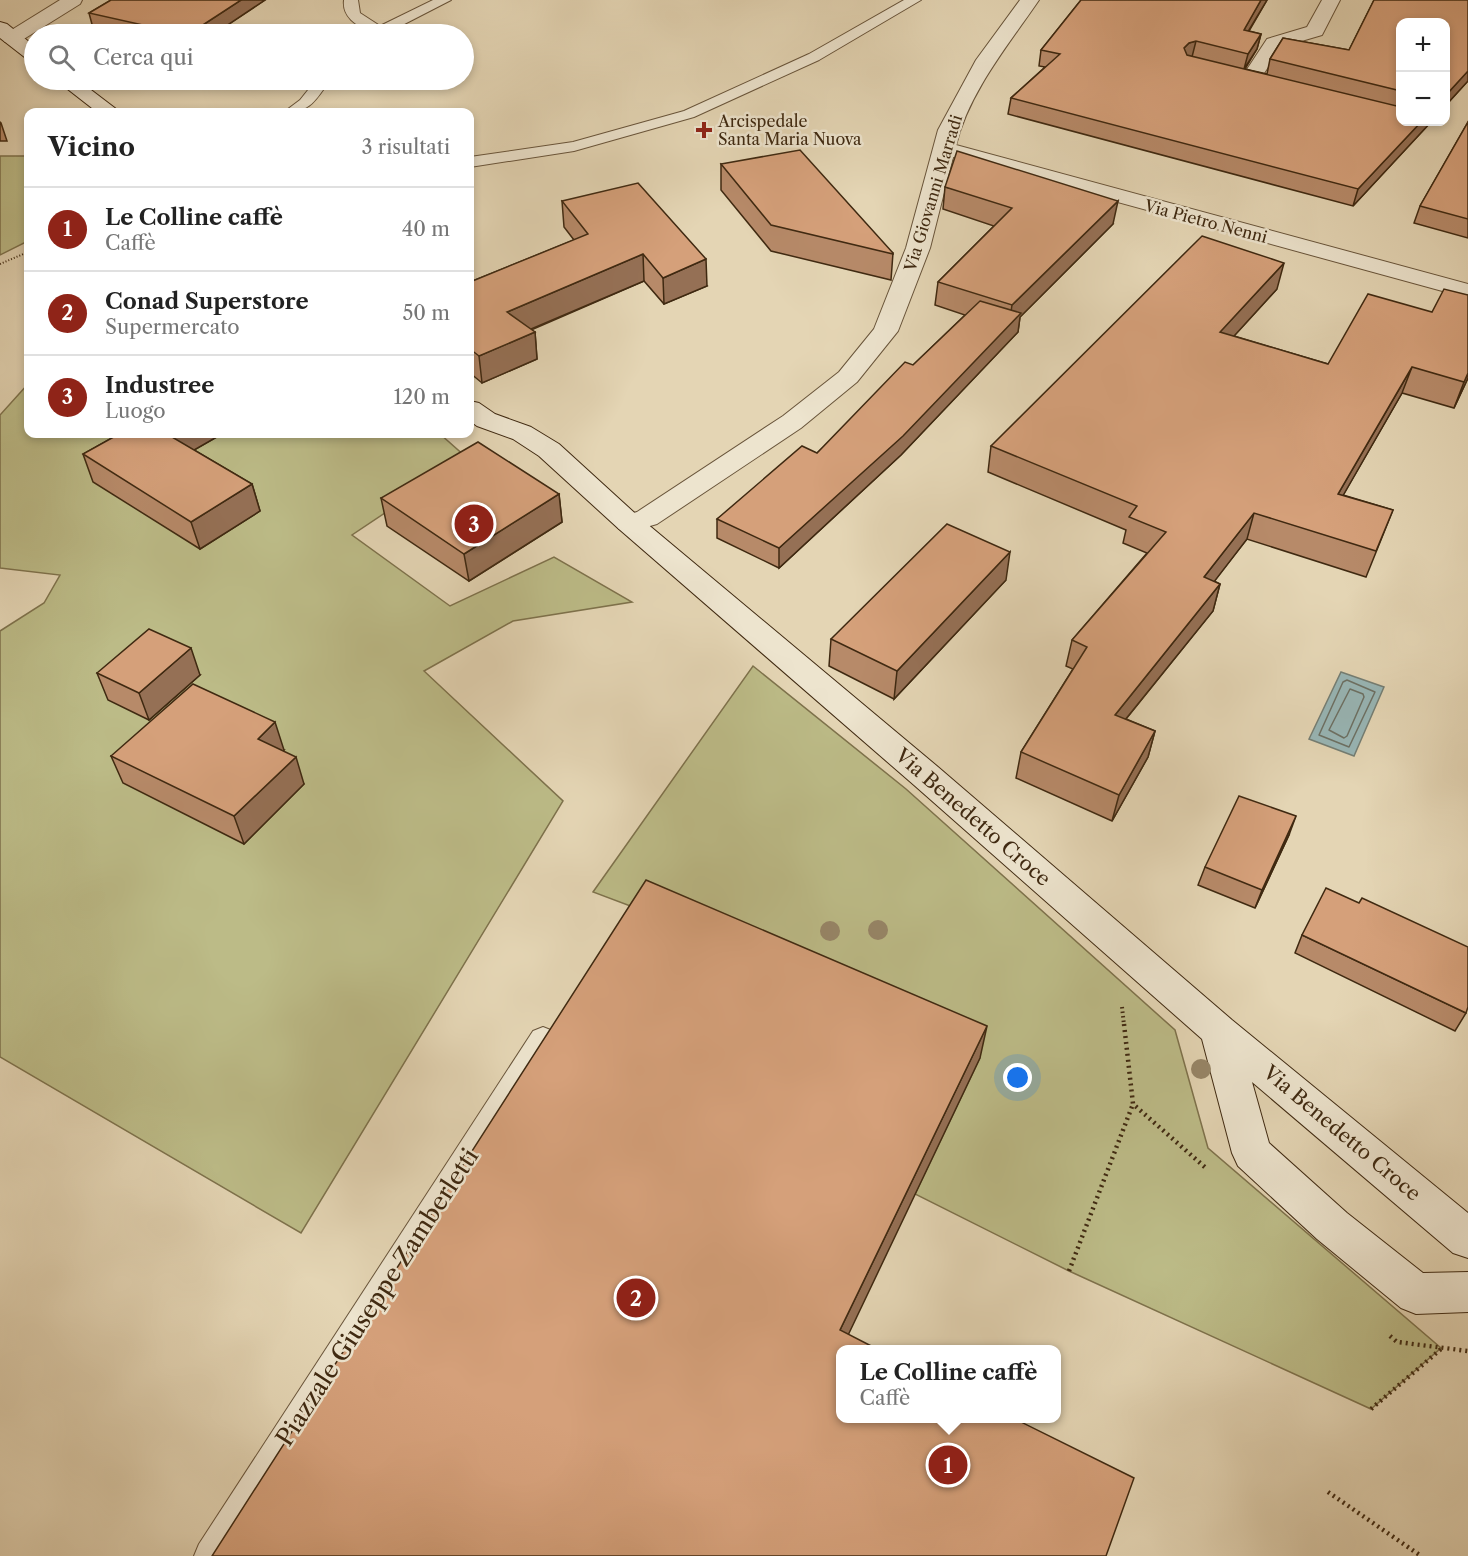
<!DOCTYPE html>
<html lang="it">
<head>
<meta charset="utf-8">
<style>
	body { margin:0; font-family:"Libre Caslon Text",serif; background:#f6f6f6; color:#222 }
	.controls { position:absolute; right:18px; top:18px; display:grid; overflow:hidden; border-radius:12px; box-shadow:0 3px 9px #0003 }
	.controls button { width:54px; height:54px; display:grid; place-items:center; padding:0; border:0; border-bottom:2px solid #e0e0e0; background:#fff; color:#222; font:30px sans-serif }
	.you { position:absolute; left:1018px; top:1078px; width:21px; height:21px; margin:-15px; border:4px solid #fff; border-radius:50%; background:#1a73e8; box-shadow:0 0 0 9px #1a73e833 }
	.badge { display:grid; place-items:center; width:39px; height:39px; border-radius:50%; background:#8f2418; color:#fff; font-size:20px; font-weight:700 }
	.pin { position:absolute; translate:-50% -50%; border:3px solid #fff; box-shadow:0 2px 6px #0006 }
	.popup { position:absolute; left:836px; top:1345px; width:225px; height:78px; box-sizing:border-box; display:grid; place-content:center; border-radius:12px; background:#fff; filter:drop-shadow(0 2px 4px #0005); font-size:20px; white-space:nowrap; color:#767676 }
	.popup b { font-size:22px; color:#222 }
	.popup::after { content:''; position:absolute; left:50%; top:100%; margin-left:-12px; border:12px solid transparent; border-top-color:#fff }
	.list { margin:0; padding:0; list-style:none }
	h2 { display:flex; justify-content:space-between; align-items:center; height:78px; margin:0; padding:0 24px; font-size:26px }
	h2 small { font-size:20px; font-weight:400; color:#767676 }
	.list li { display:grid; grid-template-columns:39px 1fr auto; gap:18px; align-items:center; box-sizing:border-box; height:84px; padding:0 24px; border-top:2px solid #e0e0e0 }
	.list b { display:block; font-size:22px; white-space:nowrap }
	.list p { margin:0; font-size:20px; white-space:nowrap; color:#767676 }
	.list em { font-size:20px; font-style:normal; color:#767676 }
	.icon { flex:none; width:33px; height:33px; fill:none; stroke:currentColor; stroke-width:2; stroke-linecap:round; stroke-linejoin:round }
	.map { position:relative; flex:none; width:1468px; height:1556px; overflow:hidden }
	.search { position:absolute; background:#fff; box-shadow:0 3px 9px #0003; left:24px; top:24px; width:450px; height:66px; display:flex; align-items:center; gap:15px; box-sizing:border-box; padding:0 21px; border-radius:33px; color:#767676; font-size:22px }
	.panel { position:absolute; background:#fff; box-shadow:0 3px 9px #0003; left:24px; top:108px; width:450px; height:330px; border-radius:12px }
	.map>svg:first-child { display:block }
	.green { fill:#bcbb87; stroke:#7e724c; stroke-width:1.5 }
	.water { fill:#98b6b6; stroke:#747e74; stroke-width:1.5 }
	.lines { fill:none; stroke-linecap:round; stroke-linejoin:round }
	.shore { stroke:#6c7064; stroke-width:1.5 }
	.lane-casing { stroke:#68543a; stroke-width:2 }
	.street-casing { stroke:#68543a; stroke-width:2 }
	.secondary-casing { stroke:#3f2911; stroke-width:2 }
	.path-far2 { stroke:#3f2911; stroke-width:2; stroke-dasharray:1 2; stroke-linecap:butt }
	.path-far1 { stroke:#3f2911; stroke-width:4; stroke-dasharray:1.5 3; stroke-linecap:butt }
	.path { stroke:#3f2911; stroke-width:4.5; stroke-dasharray:2 4; stroke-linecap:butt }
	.lane { fill:#ede4ce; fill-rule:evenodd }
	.street { fill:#ede4ce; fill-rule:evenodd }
	.secondary { fill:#ede4ce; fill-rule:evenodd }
	.tree { fill:#978668 }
	.wall { fill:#b78a69; stroke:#3f2911; stroke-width:1.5 }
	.shaded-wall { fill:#957055; stroke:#3f2911; stroke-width:1.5 }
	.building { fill:#d5a07a; stroke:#3f2911; stroke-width:1.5 }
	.poi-dot { fill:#8f2418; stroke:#ede4ce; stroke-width:2 }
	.labels { text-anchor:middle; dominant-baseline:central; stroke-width:5; stroke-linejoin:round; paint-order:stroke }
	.far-poi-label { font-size:16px; fill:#3f2911; stroke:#ede4ce; text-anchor:start }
	.far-street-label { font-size:16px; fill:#3f2911; stroke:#ede4ce }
	.street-label { font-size:20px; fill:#3f2911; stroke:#ede4ce }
	.near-street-label { font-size:24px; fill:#3f2911; stroke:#ede4ce }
</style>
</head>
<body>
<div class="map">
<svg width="1468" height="1556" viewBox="0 0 1468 1556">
	<rect width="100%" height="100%" fill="#e4d5b4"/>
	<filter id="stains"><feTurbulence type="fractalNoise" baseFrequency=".00333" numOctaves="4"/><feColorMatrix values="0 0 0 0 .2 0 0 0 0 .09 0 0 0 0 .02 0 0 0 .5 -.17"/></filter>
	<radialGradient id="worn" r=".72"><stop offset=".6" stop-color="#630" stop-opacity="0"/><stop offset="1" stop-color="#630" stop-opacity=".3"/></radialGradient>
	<!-- green -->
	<g class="green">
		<polygon points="0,156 28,156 28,241 0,255"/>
		<polygon points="28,384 28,434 440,434 467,458 352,535 450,606 554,557 632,602 513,621 424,671 563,801 301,1233 0,1057 0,631 44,603 60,575 0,568 0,415"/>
		<polygon points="753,666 906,789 1175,1030 1208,1148 1441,1348 1371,1409 1069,1271 915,1194 980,1058 649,913 593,892"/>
	</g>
	<!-- water -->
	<polygon class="water" points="1341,672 1384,687 1354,756 1309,739"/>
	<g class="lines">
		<!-- shore -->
		<g class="shore">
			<polygon points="1347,680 1375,692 1349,747 1319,735 1343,682"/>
			<polygon points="1350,689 1363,694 1364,697 1347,736 1344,738 1329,730"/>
		</g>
		<defs>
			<g id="lane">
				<path d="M344,0H358L360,13L380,26L433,0H451L385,34H368L370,32C356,25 342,17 344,0Z"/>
				<polygon points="904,0 921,0 819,60 694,117 574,151 470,167 470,157 573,142 684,111 809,54"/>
				<path d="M316,80H330C315,101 311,112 284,112L300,100Z"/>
				<polygon points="543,1027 553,1031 557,1039 553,1047 231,1556 194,1556 199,1544 533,1031"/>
			</g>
			<g id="street">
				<polygon points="60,0 82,0 80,4 19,42 5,42 2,38 5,34"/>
				<path d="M1020,0H1039C1009,44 969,92 956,145L1468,284V298L953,157L930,248L898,331L857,382L801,428L657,524L629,532L619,529L615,523L619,517L637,512L783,416L839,372L874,329L906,248L938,130L976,60Z"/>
				<polygon points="1322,0 1340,0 1322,35 1281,47 1257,84 1243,84 1240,80 1267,39 1307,27"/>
			</g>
			<g id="secondary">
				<polygon points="0,22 7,24 34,46 34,61 27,59 0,38"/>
				<polygon points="56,80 78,80 120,112 97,112"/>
				<polygon points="470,401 479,403 495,414 531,427 559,444 639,517 938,767 1232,1020 1468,1213 1468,1258 1453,1253 1252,1082 1269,1143 1347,1213 1423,1273 1468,1272 1468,1312 1416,1314 1401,1308 1317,1239 1238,1166 1232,1153 1202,1039 914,785 619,529 539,456 513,439 477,426 470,421"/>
			</g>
		</defs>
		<!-- lane casing -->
		<use href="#lane" class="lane-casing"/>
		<!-- street casing -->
		<use href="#street" class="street-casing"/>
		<!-- secondary casing -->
		<use href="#secondary" class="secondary-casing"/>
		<!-- path-far2 -->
		<polyline class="path-far2" points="0,264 28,252"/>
		<!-- path-far1 -->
		<polyline class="path-far1" points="1122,1007 1124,1025"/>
		<!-- path -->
		<g class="path">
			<polyline points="1124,1024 1133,1104 1207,1169"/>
			<polyline points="1069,1271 1133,1104"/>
			<polyline points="1390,1336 1397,1342 1468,1351"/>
			<polyline points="1371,1409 1441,1349"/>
			<polyline points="1328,1492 1421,1556"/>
		</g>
		<!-- lane -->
		<use href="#lane" class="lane"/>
		<!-- street -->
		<use href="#street" class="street"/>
		<!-- secondary -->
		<use href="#secondary" class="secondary"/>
	</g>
	<!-- trees -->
	<g class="tree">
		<circle cx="878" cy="930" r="10"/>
		<circle cx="830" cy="931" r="10"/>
		<circle cx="1201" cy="1069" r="10"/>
	</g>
	<!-- wall -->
	<g class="wall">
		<polygon points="111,0 265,0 214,34 124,34 93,28 89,13"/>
		<polygon points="1081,0 1267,0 1249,31 1261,34 1257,49 1245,69 1267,74 1270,59 1283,38 1349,50 1374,0 1468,0 1468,81 1446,105 1446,22 1401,22 1401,122 1431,122 1353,206 1008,114 1011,98 1045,67 1039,66 1041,50"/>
		<polygon points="0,122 1,123 7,141 0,141"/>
		<polygon points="1468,122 1468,238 1414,223 1420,206"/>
		<polygon points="721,164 893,253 891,280 771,251 721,190"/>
		<polygon points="945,187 1113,224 1020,317 1018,332 901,455 779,568 717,538 717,519 817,453 913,365 965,315 935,305 938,282 994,226 943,209"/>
		<polygon points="562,201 707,286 664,304 644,281 531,330 535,332 537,359 482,383 470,373 470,282 574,240 564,227"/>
		<polygon points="1277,289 1234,336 1328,364 1432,312 1468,295 1468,378 1454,408 1402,393 1343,495 1393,510 1366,577 1247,539 1214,581 1220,584 1213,611 1126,719 1155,731 1148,757 1112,821 1016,778 1021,752 1073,669 1066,666 1072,640 1147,553 1123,543 1126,530 988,472 991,446"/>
		<polygon points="119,434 222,434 194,450 252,484 260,511 200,549 93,482 83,454"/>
		<polygon points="559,494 562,522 469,581 387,526 381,498"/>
		<polygon points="1006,580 894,699 829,666 831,639"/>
		<polygon points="97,673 200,675 149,720 108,700"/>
		<polygon points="284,750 283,751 304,784 244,844 123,783 111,756"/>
		<polygon points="1289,835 1255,908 1198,885 1205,867"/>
		<polygon points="1302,935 1466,1013 1455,1031 1295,953"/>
	</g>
	<!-- shaded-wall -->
	<g class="shaded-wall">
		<polygon points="241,0 265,0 214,34 189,34"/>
		<polygon points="1261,0 1267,0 1240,45 1244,30"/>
		<polygon points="1261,34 1257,49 1244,69 1248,54"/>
		<polygon points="1196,41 1192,57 1185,59 1184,48 1189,43"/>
		<polygon points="1468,71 1468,81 1446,105 1446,95"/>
		<polygon points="1421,122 1431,122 1353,206 1358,189"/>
		<polygon points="1118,201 1113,224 1020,317 1018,332 901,455 779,568 779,548 1009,325 1012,305"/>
		<polygon points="643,254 644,281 510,338 507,312"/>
		<polygon points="706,259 707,286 664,304 663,278"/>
		<polygon points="1284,263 1277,289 1214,358 1220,332"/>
		<polygon points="535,332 537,359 482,383 479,356"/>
		<polygon points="1412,367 1402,393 1329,520 1338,494"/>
		<polygon points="1468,373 1468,378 1454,408 1464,382"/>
		<polygon points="167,434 222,434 175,461"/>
		<polygon points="252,484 260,511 200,549 191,522"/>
		<polygon points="559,494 562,522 469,581 464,554"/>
		<polygon points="1254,513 1247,539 1197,604 1204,577"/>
		<polygon points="1010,552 1006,580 894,699 897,671"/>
		<polygon points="1220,584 1213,611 1108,741 1115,715"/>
		<polygon points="191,648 200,675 149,720 139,693"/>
		<polygon points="275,722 284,750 267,766 258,739"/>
		<polygon points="1155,731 1148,757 1112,821 1119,795"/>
		<polygon points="296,757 304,784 244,844 234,816"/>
		<polygon points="1296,816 1289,835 1255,908 1262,890"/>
		<polygon points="987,1026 980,1058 841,1350 840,1330"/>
	</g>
	<!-- building -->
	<g class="building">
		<polygon points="111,0 241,0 189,34 183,34 89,13"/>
		<polygon points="1081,0 1261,0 1244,30 1261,34 1248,54 1196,41 1189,43 1184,48 1187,55 1401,107 1401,122 1421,122 1358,189 1011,98 1060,54 1041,50"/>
		<polygon points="1374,0 1468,0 1468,71 1446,95 1446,22 1401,22 1401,91 1270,59 1283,38 1349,50"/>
		<polygon points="1468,122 1468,219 1420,206"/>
		<polygon points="800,150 893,253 893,254 771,225 721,164"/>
		<polygon points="957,151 1118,201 1012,305 938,282 1012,208 945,187"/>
		<polygon points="638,183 706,259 663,278 643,254 507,312 535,332 479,356 470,349 470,282 588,234 562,201"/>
		<polygon points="1202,236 1284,263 1220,332 1328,364 1368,294 1432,312 1444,289 1468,295 1468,373 1464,382 1412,367 1338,494 1393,510 1376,551 1254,513 1204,577 1220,584 1115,715 1155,731 1119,795 1021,752 1087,647 1072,640 1166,532 1129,517 1137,506 991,446"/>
		<polygon points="980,301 1021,313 903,436 779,548 717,519 802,446 817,453 905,362 913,365"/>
		<polygon points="119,434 167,434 252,484 191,522 83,454"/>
		<polygon points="478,442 559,494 464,554 381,498"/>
		<polygon points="947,524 1010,552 897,671 831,639"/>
		<polygon points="149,629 191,648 139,693 97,673"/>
		<polygon points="193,684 275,722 258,739 296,757 234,816 111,756"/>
		<polygon points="1239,796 1296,816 1262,890 1205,867"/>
		<polygon points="646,880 987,1026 840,1330 879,1350 840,1350 840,1419 1015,1419 1134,1478 1106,1556 212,1556"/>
		<polygon points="1326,888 1359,903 1362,898 1468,947 1468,1007 1466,1013 1302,935"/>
	</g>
	<!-- markers -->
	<path class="poi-dot" d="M701 121h6v6h6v6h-6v6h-6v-6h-6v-6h6z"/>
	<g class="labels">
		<!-- far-poi labels -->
		<g class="far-poi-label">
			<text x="718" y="121">Arcispedale<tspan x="718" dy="18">Santa Maria Nuova</tspan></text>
		</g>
		<!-- far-street labels -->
		<g class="far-street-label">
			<text transform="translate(933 193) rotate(-73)">Via Giovanni Marradi</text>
			<text transform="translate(1206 221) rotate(15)">Via Pietro Nenni</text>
		</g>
		<!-- street labels -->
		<g class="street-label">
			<text transform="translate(973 817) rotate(41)">Via Benedetto Croce</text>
			<text transform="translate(1342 1133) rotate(40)">Via Benedetto Croce</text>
		</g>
		<!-- near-street labels -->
		<g class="near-street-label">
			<text transform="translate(377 1297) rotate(-57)">Piazzale Giuseppe Zamberletti</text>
		</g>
	</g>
	<rect width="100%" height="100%" filter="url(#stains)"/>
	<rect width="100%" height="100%" fill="url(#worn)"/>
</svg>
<div class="controls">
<button>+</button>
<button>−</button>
</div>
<div class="you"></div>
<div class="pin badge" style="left:948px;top:1465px">1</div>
<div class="popup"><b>Le Colline caffè</b>Caffè</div>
<div class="pin badge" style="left:636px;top:1298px">2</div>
<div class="pin badge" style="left:474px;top:524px">3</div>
<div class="search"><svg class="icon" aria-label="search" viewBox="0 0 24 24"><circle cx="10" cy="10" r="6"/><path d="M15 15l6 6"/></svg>Cerca qui</div>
<section class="panel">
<h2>Vicino<small>3 risultati</small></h2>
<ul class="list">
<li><span class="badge">1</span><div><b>Le Colline caffè</b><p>Caffè</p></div><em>40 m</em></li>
<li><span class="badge">2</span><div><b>Conad Superstore</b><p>Supermercato</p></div><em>50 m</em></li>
<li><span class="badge">3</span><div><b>Industree</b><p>Luogo</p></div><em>120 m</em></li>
</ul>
</section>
</div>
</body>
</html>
